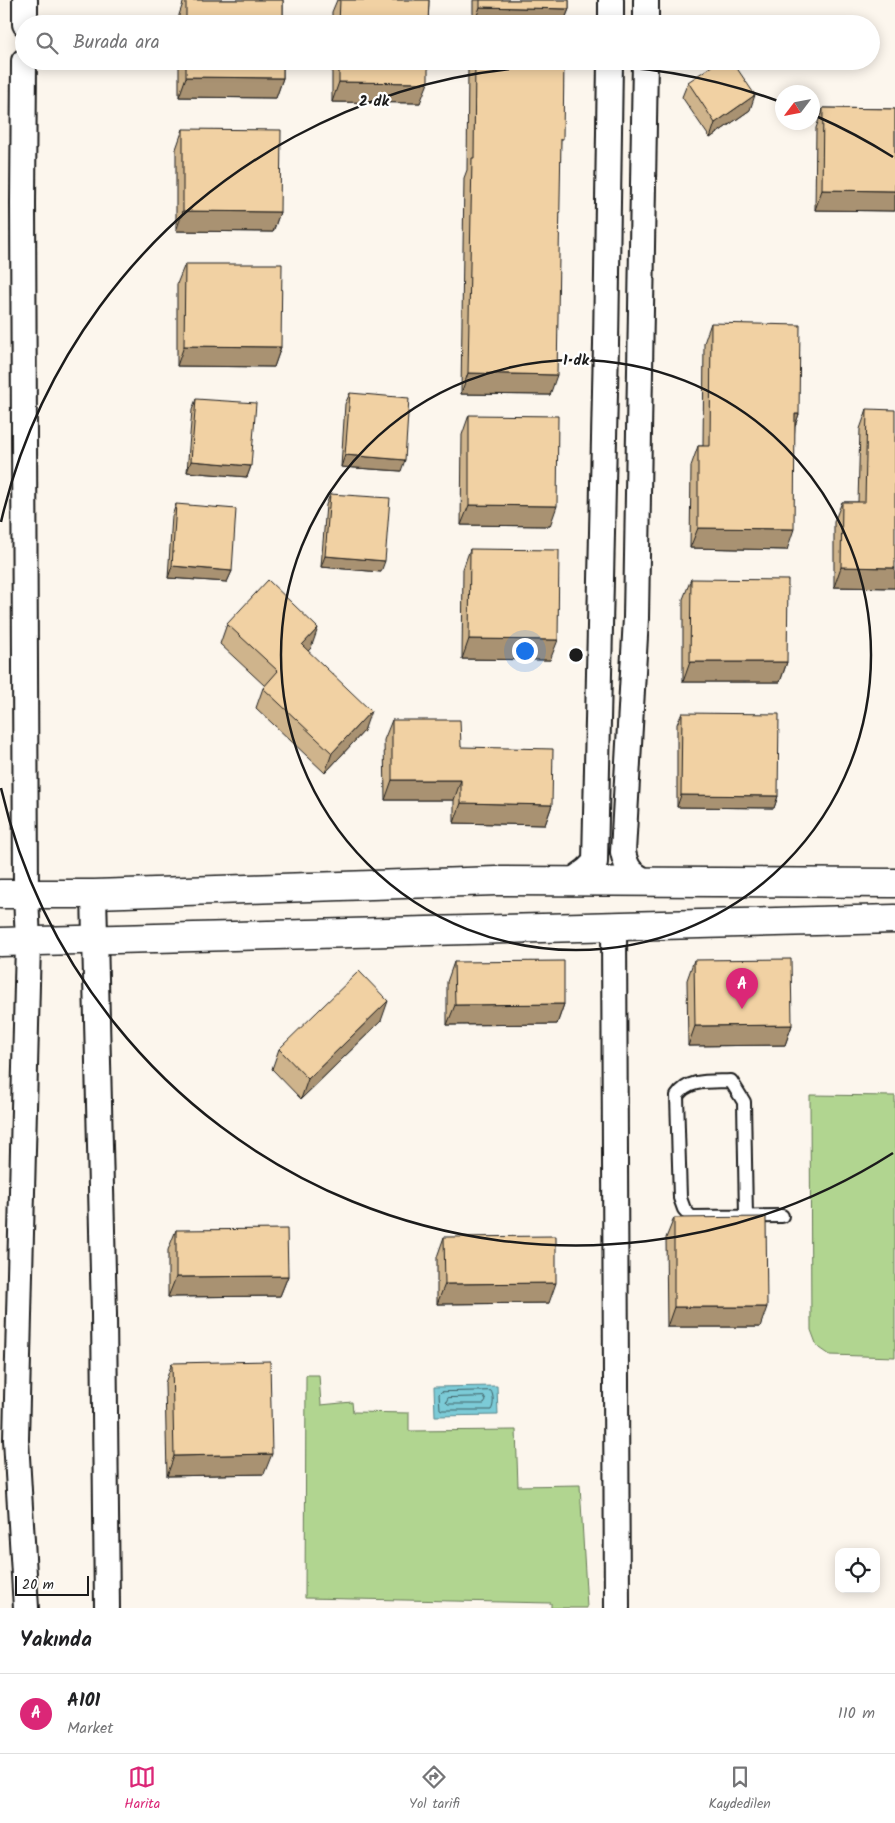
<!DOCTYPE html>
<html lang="tr">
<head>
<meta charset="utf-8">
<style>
	body { margin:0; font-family:Kalam,sans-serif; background:#f6f6f6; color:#202124 }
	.controls { position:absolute; right:15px; bottom:15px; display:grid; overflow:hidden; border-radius:10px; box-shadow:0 2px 12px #0003 }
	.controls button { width:45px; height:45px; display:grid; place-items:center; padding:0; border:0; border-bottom:1px solid #e0e0e0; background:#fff; color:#202124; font:25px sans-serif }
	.compass { position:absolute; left:775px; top:85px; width:45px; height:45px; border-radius:50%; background:#fff; box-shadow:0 2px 12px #0003; rotate:238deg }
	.scale { position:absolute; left:15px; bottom:12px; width:74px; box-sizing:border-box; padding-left:5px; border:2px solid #1c1c1c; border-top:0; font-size:14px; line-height:18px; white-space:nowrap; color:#1c1c1c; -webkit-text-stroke:4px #fff; paint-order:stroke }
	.you { position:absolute; left:524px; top:650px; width:18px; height:18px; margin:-12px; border:4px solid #fff; border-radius:50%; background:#1a73e8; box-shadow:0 0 0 8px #1a73e833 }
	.badge { display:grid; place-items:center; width:32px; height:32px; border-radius:50%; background:#db2777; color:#fff; font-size:16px; font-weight:700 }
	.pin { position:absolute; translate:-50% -41px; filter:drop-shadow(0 1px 2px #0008) }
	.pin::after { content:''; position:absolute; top:26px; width:18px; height:15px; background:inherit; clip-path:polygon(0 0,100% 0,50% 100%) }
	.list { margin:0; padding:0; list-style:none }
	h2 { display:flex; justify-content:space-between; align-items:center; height:65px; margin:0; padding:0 20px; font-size:21px }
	h2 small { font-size:16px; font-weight:400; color:#757577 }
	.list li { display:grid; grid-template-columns:32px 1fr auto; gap:15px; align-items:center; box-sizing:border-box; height:80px; padding:0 20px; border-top:1px solid #e0e0e0 }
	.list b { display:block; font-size:19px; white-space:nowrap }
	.list p { margin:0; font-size:16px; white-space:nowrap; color:#757577 }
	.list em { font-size:16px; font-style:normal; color:#757577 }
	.icon { flex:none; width:28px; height:28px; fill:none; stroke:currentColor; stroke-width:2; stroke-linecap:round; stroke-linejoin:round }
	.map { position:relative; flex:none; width:895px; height:1608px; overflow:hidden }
	.search { position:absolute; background:#fff; box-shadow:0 2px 12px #0003; left:15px; right:15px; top:15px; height:55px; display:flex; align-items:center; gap:12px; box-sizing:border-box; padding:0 18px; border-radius:28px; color:#757577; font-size:19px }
	.sheet { height:145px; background:#fff }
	nav { display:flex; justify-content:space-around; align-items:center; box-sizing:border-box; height:70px; border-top:1px solid #e0e0e0; background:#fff; font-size:14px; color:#757577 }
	nav a { display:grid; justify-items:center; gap:2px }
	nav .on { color:#db2777 }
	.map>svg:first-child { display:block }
	.green { fill:#b1d590; stroke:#667856 }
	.water { fill:#7bcbd7; stroke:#55858c }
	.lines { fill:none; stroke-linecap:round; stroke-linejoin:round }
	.shore { stroke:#426267; stroke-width:1 }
	.lane-casing { stroke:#1c1c1c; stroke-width:16 }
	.street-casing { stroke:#1c1c1c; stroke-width:28 }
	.secondary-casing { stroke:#1c1c1c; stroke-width:31 }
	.lane { stroke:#fff; stroke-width:12 }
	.street { stroke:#fff; stroke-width:24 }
	.secondary { stroke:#fff; stroke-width:28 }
	.wall { fill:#cfb48c; stroke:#1c1c1c }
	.shaded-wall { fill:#a99272; stroke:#1c1c1c }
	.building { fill:#f1d1a3; stroke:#1c1c1c }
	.ring { fill:none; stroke:#1c1c1c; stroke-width:2.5 }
	.centre { fill:#1c1c1c; stroke:#fff; stroke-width:2.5 }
	.ring-label { font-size:15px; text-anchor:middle; font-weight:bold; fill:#1c1c1c; stroke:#fff; stroke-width:4.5; stroke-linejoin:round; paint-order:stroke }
</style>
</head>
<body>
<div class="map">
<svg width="895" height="1608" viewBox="0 0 895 1608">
	<rect width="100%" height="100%" fill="#fcf6ed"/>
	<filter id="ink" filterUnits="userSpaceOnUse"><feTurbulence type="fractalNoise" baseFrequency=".02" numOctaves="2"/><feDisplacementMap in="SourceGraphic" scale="10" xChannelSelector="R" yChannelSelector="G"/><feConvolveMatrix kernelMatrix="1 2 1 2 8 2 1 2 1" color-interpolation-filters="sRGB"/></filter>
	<g filter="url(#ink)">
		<!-- green -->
		<g class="green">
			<polygon points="810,1095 895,1096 895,1357 830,1355 817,1346 811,1330"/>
			<polygon points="306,1375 319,1375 321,1405 352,1402 353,1412 409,1413 409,1431 516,1430 518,1486 580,1485 587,1608 551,1608 551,1603 305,1598"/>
		</g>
		<!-- water -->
		<polygon class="water" points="497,1386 498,1415 435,1416 434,1387"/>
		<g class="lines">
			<!-- shore -->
			<g class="shore">
				<path d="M491,1391C494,1395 494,1406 491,1410H442L440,1409L439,1394L441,1392Z"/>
				<polygon points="484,1397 486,1401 484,1404 448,1404 446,1402 448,1398"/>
			</g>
			<defs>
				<path id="lane" d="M746,1217L744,1102L731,1081C712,1082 689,1078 677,1096L680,1198L684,1209L691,1217L782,1216"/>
				<g id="street">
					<polyline points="25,24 25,0"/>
					<polyline points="611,24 611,0"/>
					<polyline points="646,24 646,0"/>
					<polyline points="24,61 23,203 26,894 28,943 16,1440 26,1608"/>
					<path d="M645,61L636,618L623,852C627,871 631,872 646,882"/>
					<polyline points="572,881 587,870 595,862 606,344 610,61"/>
					<polyline points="94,894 104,1314 107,1608"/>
					<polyline points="614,927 617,1608"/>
				</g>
				<g id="secondary">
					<polyline points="0,894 94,894 496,881 895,883"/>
					<polyline points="0,942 895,919"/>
				</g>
			</defs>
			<!-- lane casing -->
			<use href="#lane" class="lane-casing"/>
			<!-- street casing -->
			<use href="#street" class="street-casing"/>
			<!-- secondary casing -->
			<use href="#secondary" class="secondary-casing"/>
			<!-- lane -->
			<use href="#lane" class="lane"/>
			<!-- street -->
			<use href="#street" class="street"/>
			<!-- secondary -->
			<use href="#secondary" class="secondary"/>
		</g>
		<!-- wall -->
		<g class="wall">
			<polygon points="184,0 283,0 283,24 179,24 179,15"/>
			<polygon points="337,0 429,0 428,24 332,24 332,12"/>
			<polygon points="473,0 569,0 569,9 563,24 473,24"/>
			<polygon points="179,61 283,61 283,78 276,98 179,97"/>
			<polygon points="332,61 428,61 420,103 332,102"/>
			<polygon points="471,61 564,61 550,395 461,394 464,178 467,170 468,68"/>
			<polygon points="688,82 750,110 710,138 682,97"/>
			<polygon points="823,108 895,109 895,211 815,210 816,128"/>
			<polygon points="183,129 280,212 273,232 176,231 176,149"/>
			<polygon points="185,264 281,347 274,367 177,366 177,284"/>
			<polygon points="711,323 799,414 795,426 787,550 690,548 691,466 698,446 703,446 704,343"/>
			<polygon points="350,393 401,471 341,467 345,404"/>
			<polygon points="196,399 251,466 247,477 187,472 192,410"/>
			<polygon points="867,409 895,588 834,587 834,522 842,502 858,502 860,429"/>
			<polygon points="469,415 550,526 461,525 462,435"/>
			<polygon points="330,494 381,572 321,567 326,505"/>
			<polygon points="176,504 232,571 227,582 168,578 172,516"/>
			<polygon points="470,549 550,660 462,659 463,569"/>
			<polygon points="691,579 787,662 780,682 683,682 683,599"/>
			<polygon points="227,624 311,648 308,651 364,731 325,773 256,708 263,688 265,686 220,644"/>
			<polygon points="682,713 778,796 774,808 677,807 677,724"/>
			<polygon points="392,720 461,747 552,805 545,825 454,823 454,800 385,800 384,740"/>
			<polygon points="694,960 792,1025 785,1045 688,1046 687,980"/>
			<polygon points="454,962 564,1004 557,1024 447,1025 447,982"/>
			<polygon points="381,1021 301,1099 272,1069 279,1049"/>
			<polygon points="674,1218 760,1327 667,1327 666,1238"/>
			<polygon points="176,1230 288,1276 280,1296 168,1297 168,1250"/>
			<polygon points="444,1237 549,1303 437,1304 437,1257"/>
			<polygon points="172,1363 264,1474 167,1476 165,1383"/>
		</g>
		<!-- shaded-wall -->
		<g class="shaded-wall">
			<polygon points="480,7 569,9 563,24 474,24"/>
			<polygon points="186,77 283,78 276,98 179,97"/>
			<polygon points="339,82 428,83 420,103 332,102"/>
			<polygon points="755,95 750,110 710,138 715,123"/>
			<polygon points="822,190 895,191 895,211 815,210"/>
			<polygon points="183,211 280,212 273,232 176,231"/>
			<polygon points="184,346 281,347 274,367 177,366"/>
			<polygon points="468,373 557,375 550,395 461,394"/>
			<polygon points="795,414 799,414 792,435"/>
			<polygon points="345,455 405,460 401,471 341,467"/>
			<polygon points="191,461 251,466 247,477 187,472"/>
			<polygon points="469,505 557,506 550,526 461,525"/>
			<polygon points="698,528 794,529 787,550 690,548"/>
			<polygon points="325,556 385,561 381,572 321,567"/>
			<polygon points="172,566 232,571 227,582 168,578"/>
			<polygon points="841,567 895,568 895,588 834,587"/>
			<polygon points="318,628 311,648 295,665 302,645"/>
			<polygon points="469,639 558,640 550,660 462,659"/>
			<polygon points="690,662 787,662 780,682 683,682"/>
			<polygon points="371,711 364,731 325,773 332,753"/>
			<polygon points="392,780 461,780 454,800 385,800"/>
			<polygon points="681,795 778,796 774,808 677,807"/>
			<polygon points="461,803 552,805 545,825 454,823"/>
			<polygon points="388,1001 381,1021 301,1099 308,1079"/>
			<polygon points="564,1004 557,1024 447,1025 455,1005"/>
			<polygon points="792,1025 785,1045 688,1046 695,1026"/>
			<polygon points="288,1276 280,1296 168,1297 176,1277"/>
			<polygon points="556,1283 549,1303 437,1304 445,1284"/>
			<polygon points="674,1307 767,1307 760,1327 667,1327"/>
			<polygon points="272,1454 264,1474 167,1476 174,1456"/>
		</g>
		<!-- building -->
		<g class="building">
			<rect x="186" y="0" width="97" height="24"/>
			<polygon points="340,0 429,0 428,24 339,24"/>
			<polygon points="480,0 569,0 569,9 480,7"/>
			<polygon points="186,61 283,61 283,78 186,77"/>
			<polygon points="339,61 428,61 428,83 339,82"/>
			<polygon points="475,61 564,61 563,139 561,139 557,375 468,373 472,158 474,158"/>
			<polygon points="719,61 732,61 755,95 715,123 688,82"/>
			<polygon points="823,108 895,109 895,191 822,190"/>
			<polygon points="183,129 281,130 280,212 183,211"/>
			<polygon points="185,264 282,264 281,347 184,346"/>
			<polygon points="711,323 800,325 799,414 795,414 794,529 698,528 698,446 710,446"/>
			<polygon points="350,393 409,398 405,460 345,455"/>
			<polygon points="196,399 256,403 251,466 191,461"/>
			<polygon points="867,409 895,410 895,568 841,567 842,502 865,502"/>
			<polygon points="469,415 558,416 557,506 469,505"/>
			<polygon points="330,494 390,498 385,561 325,556"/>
			<polygon points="176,504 236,509 232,571 172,566"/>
			<polygon points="470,549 559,550 558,640 469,639"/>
			<polygon points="691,579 788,580 787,662 690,662"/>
			<polygon points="268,580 318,628 302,645 371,711 332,753 263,688 278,671 227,624"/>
			<polygon points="682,713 779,714 778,796 681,795"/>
			<polygon points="392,720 460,720 461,747 553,749 552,805 461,803 461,780 392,780"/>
			<polygon points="791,959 792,1025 695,1026 694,960"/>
			<polygon points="564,961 564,1004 455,1005 454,962"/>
			<polygon points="359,971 388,1001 308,1079 279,1049"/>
			<polygon points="766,1217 767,1307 674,1307 674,1218"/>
			<polygon points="287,1229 288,1276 176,1277 176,1230"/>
			<polygon points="556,1236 556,1283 445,1284 444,1237"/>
			<polygon points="270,1361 272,1454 174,1456 172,1363"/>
		</g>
	</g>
	<!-- distance rings -->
	<g class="ring">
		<circle cx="576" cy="655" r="295"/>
		<path d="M893 1153A590 590 0 0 1 1 788M1 522A590 590 0 0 1 778 101M816 116A590 590 0 0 1 893 157"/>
	</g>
	<circle cx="576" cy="655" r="8" class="centre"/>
	<g class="ring-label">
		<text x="374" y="106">2 dk</text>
		<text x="576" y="365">1 dk</text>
	</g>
</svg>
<div class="controls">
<button><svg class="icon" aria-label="locate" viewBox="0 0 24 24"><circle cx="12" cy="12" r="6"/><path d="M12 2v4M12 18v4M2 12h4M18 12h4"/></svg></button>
</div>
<svg class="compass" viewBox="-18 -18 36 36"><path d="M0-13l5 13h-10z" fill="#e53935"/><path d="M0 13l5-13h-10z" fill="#757577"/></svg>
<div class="scale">20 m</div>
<div class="you"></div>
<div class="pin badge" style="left:742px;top:1009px">A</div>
<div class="search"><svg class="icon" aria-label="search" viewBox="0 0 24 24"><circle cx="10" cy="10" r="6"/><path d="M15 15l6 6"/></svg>Burada ara</div>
</div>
<section class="sheet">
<h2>Yakında<small></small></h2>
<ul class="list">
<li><span class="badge">A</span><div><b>A101</b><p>Market</p></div><em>110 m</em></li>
</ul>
</section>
<nav>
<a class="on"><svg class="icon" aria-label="map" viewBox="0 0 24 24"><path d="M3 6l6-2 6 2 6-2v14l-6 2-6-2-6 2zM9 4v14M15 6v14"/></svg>Harita</a>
<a><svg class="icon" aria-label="directions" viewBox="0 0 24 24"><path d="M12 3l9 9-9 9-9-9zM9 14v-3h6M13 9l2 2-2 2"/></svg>Yol tarifi</a>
<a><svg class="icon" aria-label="saved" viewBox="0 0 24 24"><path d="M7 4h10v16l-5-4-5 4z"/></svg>Kaydedilen</a>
</nav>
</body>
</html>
